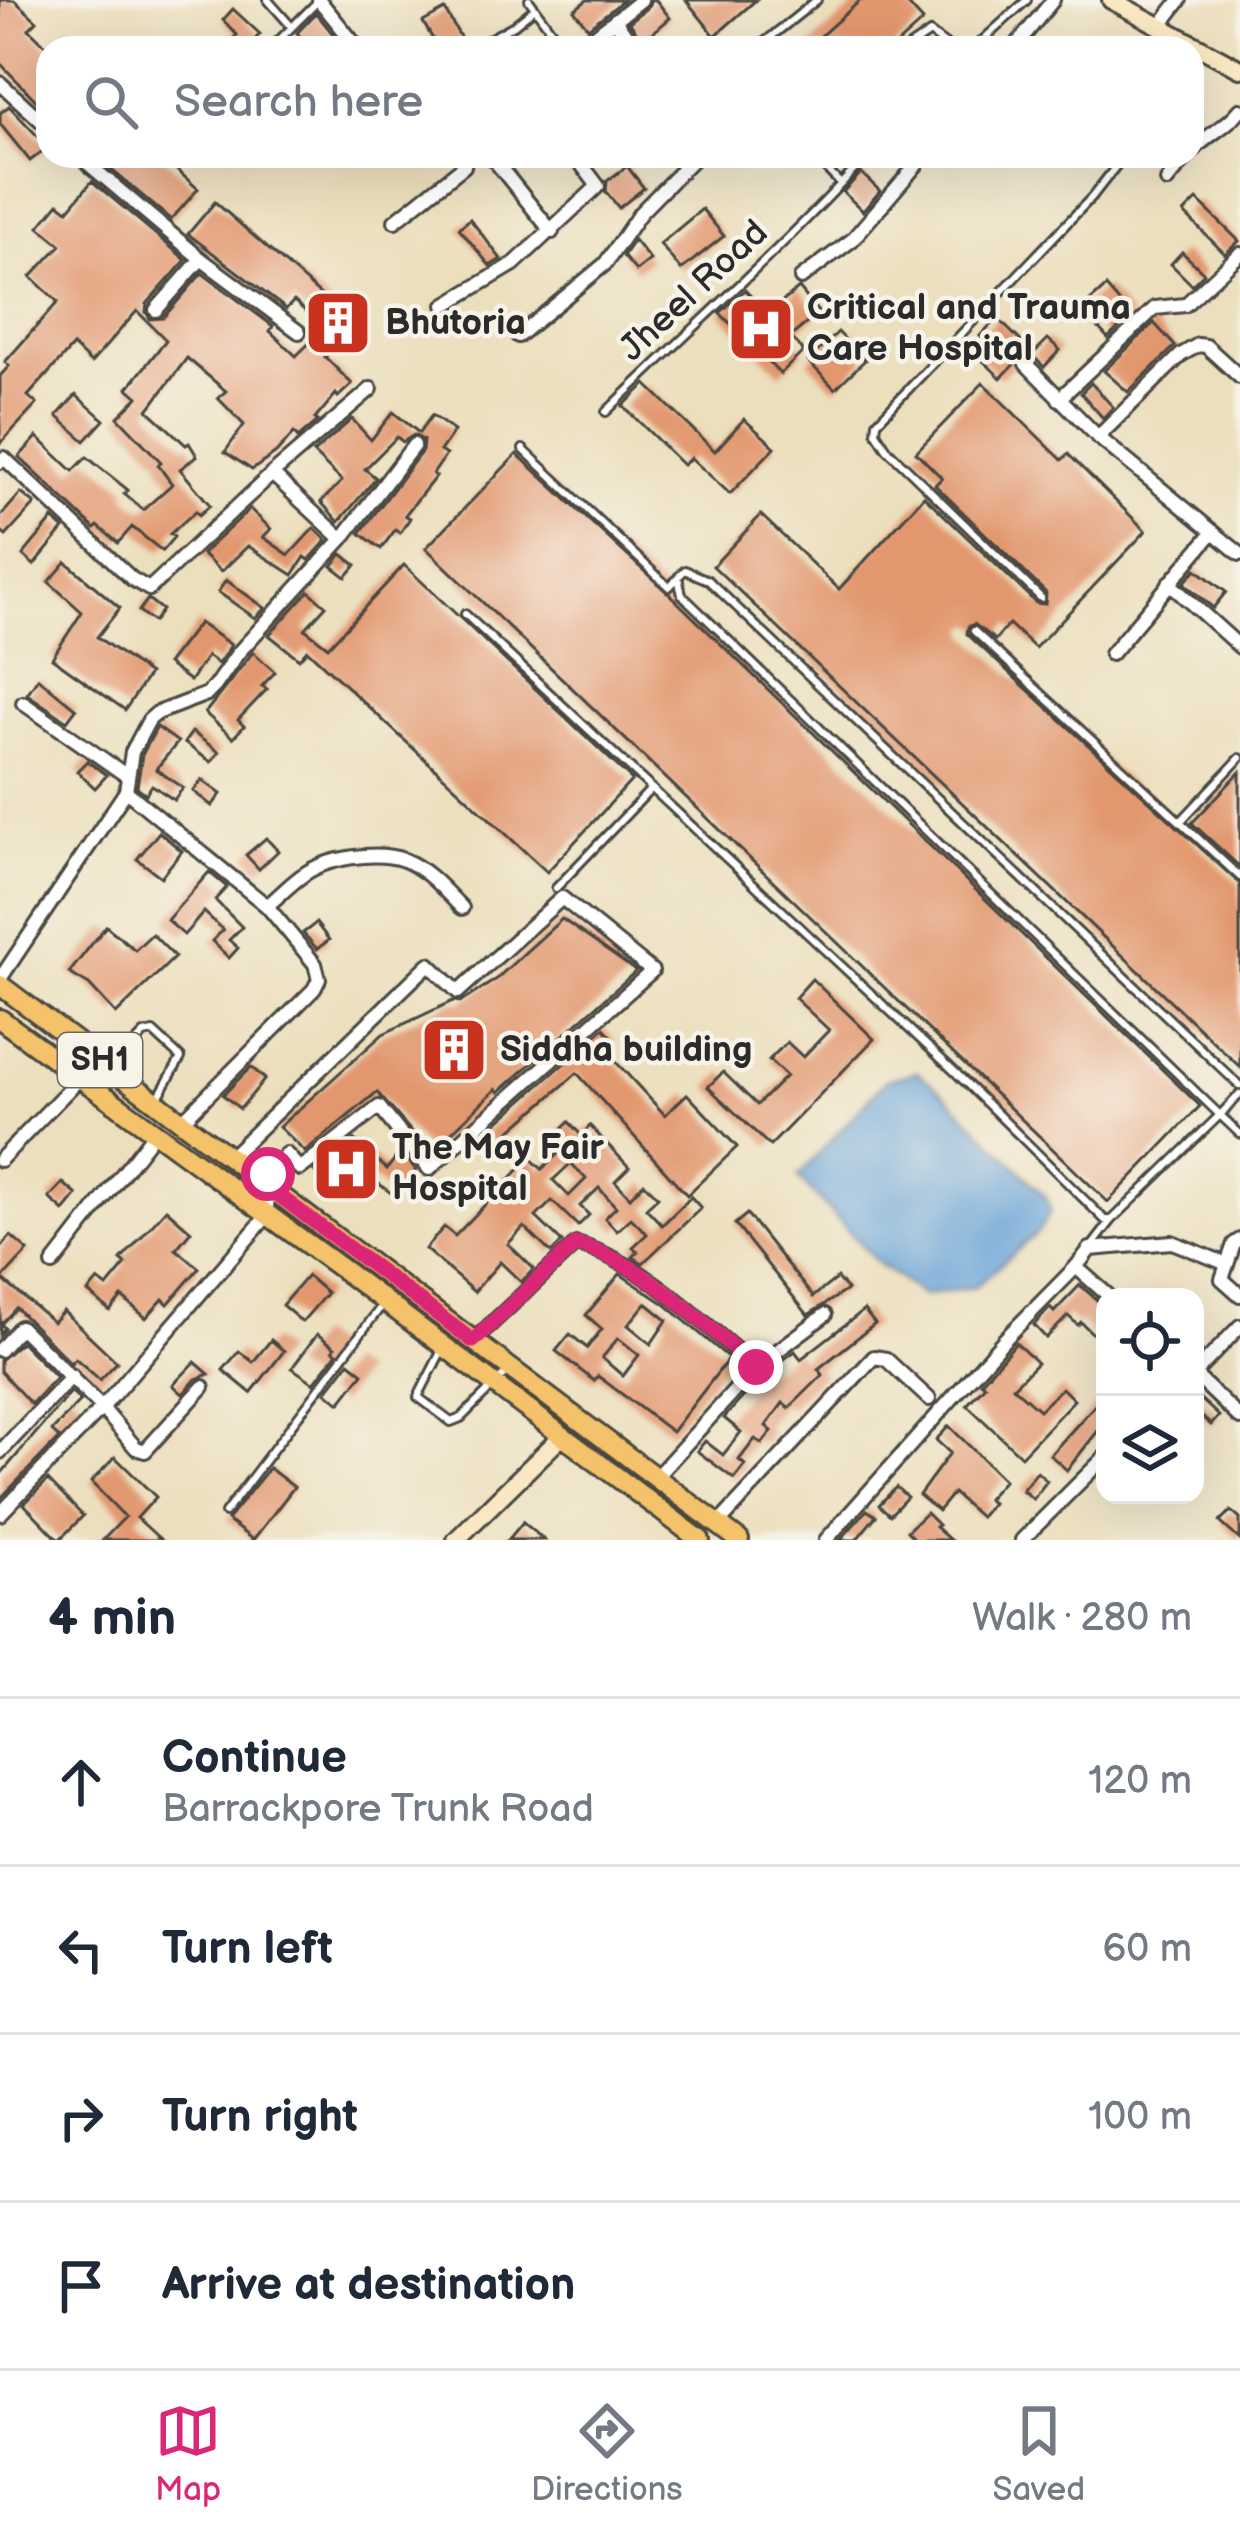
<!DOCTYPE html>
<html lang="en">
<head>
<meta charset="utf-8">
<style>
	body { margin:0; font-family:"Balsamiq Sans",sans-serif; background:#f6f6f7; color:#1f2937 }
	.controls { position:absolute; right:36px; bottom:36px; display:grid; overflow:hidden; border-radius:24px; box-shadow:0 12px 48px #0002 }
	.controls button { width:108px; height:108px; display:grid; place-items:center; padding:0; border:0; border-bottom:3px solid #e0e1e3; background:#fff; color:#1f2937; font:60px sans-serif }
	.stop { position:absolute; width:36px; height:36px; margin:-27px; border:9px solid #db2777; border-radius:50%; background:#fff }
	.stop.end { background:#db2777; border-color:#fff; box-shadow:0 3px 12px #0008 }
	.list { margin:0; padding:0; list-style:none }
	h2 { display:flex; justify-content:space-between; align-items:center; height:156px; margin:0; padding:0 48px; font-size:51px }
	h2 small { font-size:39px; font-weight:400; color:#747a83 }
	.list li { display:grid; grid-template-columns:78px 1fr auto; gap:36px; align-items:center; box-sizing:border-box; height:168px; padding:0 48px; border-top:3px solid #e0e1e3 }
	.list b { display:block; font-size:45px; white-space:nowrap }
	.list p { margin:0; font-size:39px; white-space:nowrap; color:#747a83 }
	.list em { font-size:39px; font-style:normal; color:#747a83 }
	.icon { flex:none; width:66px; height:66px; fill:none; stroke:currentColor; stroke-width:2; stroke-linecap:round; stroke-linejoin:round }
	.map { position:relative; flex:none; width:1240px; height:1540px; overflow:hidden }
	.search { position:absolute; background:#fff; box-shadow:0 12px 48px #0002; left:36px; right:36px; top:36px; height:132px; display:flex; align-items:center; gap:30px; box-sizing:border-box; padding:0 42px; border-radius:36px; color:#747a83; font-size:45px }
	.sheet { height:828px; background:#fff }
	nav { display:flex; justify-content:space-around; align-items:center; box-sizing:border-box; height:168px; border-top:3px solid #e0e1e3; background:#fff; font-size:33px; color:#747a83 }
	nav a { display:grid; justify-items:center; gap:6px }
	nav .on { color:#db2777 }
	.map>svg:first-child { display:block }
	.water { fill:#66a2d7; stroke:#486681; stroke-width:3 }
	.building { fill:#e2976e; fill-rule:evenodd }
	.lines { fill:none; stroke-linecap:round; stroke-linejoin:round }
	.lane-casing { stroke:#484641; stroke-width:12 }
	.street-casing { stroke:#484641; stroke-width:18 }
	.secondary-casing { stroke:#484641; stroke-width:22 }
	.primary-casing { stroke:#484641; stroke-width:24 }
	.lane { stroke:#fff; stroke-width:6 }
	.street { stroke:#fff; stroke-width:12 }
	.secondary { stroke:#fae7c3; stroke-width:16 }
	.primary { stroke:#f3c26a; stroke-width:18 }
	.route { stroke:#db2777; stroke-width:15 }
	.labels { text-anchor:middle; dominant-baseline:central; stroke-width:9; stroke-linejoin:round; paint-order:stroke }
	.shield { fill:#f7f3e8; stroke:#686764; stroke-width:3 }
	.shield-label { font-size:33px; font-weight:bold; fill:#2b2b2b }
	.street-label { font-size:36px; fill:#2b2b2b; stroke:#f7f3e8 }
	.poi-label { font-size:36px; font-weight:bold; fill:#2b2b2b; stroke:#f7f3e8; text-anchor:start }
</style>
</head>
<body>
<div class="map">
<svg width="1240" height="1540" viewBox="0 0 1240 1540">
	<rect width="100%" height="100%" fill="#f7f3e8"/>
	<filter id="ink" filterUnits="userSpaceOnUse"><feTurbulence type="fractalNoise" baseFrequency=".00833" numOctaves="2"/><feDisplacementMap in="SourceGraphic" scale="24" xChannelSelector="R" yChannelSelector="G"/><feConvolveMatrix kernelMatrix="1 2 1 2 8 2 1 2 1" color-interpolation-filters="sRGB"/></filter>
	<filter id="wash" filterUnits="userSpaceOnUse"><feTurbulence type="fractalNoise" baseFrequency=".004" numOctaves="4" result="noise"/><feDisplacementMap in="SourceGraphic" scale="48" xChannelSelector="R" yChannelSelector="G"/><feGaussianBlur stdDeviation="2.7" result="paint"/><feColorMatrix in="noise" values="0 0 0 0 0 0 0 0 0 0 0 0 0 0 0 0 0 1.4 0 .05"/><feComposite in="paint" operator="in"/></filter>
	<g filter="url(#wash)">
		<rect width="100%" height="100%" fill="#ecdfbd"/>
		<!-- water -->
		<polygon class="water" points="917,1072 944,1093 1044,1195 1051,1211 1038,1232 975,1287 923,1296 880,1265 798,1177 886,1080"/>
		<g id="blocks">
			<!-- building -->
			<g class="building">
				<polygon points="0,0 14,0 37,21 29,29 48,48 48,113 0,63"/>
				<polygon points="587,0 624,0 588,28 574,10"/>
				<polygon points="651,0 656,0 670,18 643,41 629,22 647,8"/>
				<polygon points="686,0 756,0 715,36"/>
				<polygon points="861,0 904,0 923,21 893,48 807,48"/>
				<polygon points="233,9 260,34 247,48 223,48 237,35 223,20"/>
				<polygon points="445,10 463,42 454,48 438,48 423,22"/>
				<polygon points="316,13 341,44 336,48 311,48 297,33"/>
				<polygon points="9,106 48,147 30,161 0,124 0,113"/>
				<polygon points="95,156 161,156 198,189 171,220"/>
				<polygon points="627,166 644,188 619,208 606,192 607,181"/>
				<polygon points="861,173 880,191 863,211 843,192"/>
				<polygon points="92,181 186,260 147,304 146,312 150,319 163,318 202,273 273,326 270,331 296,356 325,328 294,301 286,309 188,234 215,202 356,326 325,357 352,384 338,397 336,394 315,419 318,421 298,438 294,433 276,453 252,470 225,452 244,425 218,398 226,391 187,358 148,410 186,445 189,443 197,456 180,469 210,505 199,515 196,511 170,534 174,537 162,551 132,527 118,543 98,526 95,529 19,457 37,437 73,471 87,457 128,490 124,494 143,510 172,484 158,465 161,462 118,417 138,397 128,388 166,340 137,311 91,363 73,346 28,396 37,404 0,444 0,376 9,366 5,362 58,302 31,277 61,245 39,227 59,203 68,210"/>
				<polygon points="1197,200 1239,241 1225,254 1184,213"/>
				<polygon points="702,209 724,236 681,270 660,244"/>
				<polygon points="470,219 501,259 490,266 459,228"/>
				<polygon points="634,240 650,260 636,271 623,256"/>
				<polygon points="1182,252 1204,273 1192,285 1171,264"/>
				<polygon points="1106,287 1131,316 1108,338 1081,309"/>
				<polygon points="799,288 819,313 790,337 804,351 780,374 720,313 745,290 768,314"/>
				<polygon points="997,318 1029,349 1001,378 977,355 988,344 980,336"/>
				<polygon points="1154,323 1175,346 1128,392 1104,371"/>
				<polygon points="838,332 865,360 835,389 808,361"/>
				<polygon points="1048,339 1060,350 1044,367 1032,355"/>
				<polygon points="983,383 1062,460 1068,454 1146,531 1035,648 1009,624 995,640 974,624 968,627 967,634 1240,884 1240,1067 713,566 761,515 839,589 924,496 1036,603 1045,604 1046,593 935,485 942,478 916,452"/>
				<polygon points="1091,383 1113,407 1103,418 1081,393"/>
				<polygon points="646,384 715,451 744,419 775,447 730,494 691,458 683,465 623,406"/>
				<polygon points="76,395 104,420 85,441 57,416"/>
				<polygon points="393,412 419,433 432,415 454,431 440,451 446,455 433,474 436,476 405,515 410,518 400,533 395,530 381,549 360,533 422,451 423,440 414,435 403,442 397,437 365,469 376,478 339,522 321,502 342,481 313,453 352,419 371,440"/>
				<polygon points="517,454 669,594 1200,1106 1108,1202 426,548"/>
				<polygon points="21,493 35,504 6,536 0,531 0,517"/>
				<polygon points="250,509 271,529 263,537 289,555 314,528 327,540 309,560 305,557 293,575 248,546 221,572 202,554"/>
				<polygon points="53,519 64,529 34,565 23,555"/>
				<polygon points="342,554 356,565 346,577 332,566"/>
				<polygon points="66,562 120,608 97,637 149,674 125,710 52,658 82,612 49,582"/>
				<polygon points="404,565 632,780 547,872 307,650 299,659 269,635 309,591 326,606 305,629 328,647"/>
				<polygon points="1196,569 1226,592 1213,608 1184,583"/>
				<polygon points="226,580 265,608 255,618 218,592"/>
				<polygon points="148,599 162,610 153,622 139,611"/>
				<polygon points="199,623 231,645 218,664 207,656 190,681 167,664"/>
				<polygon points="253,652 275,672 262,686 267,689 238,720 244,726 233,738 205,713"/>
				<polygon points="38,678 76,709 67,721 27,694"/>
				<polygon points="157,727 178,742 156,769 183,788 174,800 152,785 146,794 137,787 142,755"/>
				<polygon points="192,732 219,752 211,762 184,743"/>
				<polygon points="87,761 107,775 95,788 77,771"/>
				<polygon points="1240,772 1240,867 1192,823"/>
				<polygon points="202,780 221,794 212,806 193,791"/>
				<polygon points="159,832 182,851 161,877 137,859"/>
				<polygon points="266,838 278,851 259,869 246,855"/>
				<polygon points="209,872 227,887 215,900 242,927 229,940 238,948 229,958 212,941 223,930 204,912 184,935 167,920"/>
				<polygon points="562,919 636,971 499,1092 496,1089 430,1153 377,1092 305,1152 279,1127 383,1034 453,1001 461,1002 495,980"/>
				<polygon points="316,923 329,940 317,949 303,933"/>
				<polygon points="106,926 135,950 152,934 175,957 116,1014 89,985 69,973"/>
				<polygon points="812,979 874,1039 770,1146 708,1087 723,1072 757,1105 786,1076 769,1060 787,1042 803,1057 829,1030 795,998"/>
				<polygon points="604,1028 614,1039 604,1049 665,1115 687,1094 737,1147 687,1195 577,1073 493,1146 483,1135"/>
				<polygon points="251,1067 265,1079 240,1109 223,1095"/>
				<path d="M569,1122L581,1135L590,1126L629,1167L615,1181L630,1197L644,1183L658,1197L646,1208L662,1225L691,1197L701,1208L643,1263L633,1257L638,1252L633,1247L647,1234L631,1218L617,1231L605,1218L616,1207L599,1188L580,1206L589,1215L578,1226L552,1201L536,1217L562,1242L551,1253L524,1227L508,1244L534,1269L521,1282L500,1262L474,1292L425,1249L444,1227L455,1236L530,1158L542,1169L564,1148L554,1137ZM571,1163L586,1179L569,1196L553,1180Z"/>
				<polygon points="354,1140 387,1169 401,1151 416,1170 395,1196 354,1165 333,1188 314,1171"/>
				<polygon points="63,1183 77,1195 64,1211 49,1198"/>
				<polygon points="166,1209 191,1231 176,1249 199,1268 168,1304 163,1299 146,1318 122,1297 110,1311 88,1292 98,1280 107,1287 126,1264 121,1260"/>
				<polygon points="747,1214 813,1297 837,1278 847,1290 808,1315 735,1224"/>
				<polygon points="11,1236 28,1251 2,1279 53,1322 63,1311 117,1362 100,1380 75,1358 71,1363 16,1308 1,1324 5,1328 0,1334 0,1248"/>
				<path d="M620,1274L665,1304L729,1358L672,1432L598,1376L594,1381L556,1351L570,1334L587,1348L602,1329L586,1315ZM646,1303L667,1320L651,1344L628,1325ZM618,1338L639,1355L623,1376L602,1358Z"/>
				<polygon points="307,1276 327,1293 302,1322 282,1305"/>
				<polygon points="1080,1285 1105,1307 1105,1346 1081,1322 1078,1325 1068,1316 1046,1338 1034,1325 1050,1308 1054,1312"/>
				<polygon points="864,1310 875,1324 818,1369 823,1375 789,1408 783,1403 766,1426 772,1431 762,1444 755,1439 739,1460 745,1465 734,1479 697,1451 705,1441 723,1455 741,1432 724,1418 763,1375 795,1351 801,1359"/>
				<polygon points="317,1334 335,1347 333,1350 337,1353 314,1383 292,1368"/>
				<polygon points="271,1340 284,1351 251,1393 223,1370 239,1351 253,1362"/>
				<polygon points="21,1342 56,1377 31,1404 0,1371 0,1360"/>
				<polygon points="1016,1343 1037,1363 1013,1387 1039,1410 1062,1388 1074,1400 1021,1456 967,1405 985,1385 981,1382"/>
				<polygon points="195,1362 209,1374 196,1379 183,1394 173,1385"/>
				<polygon points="349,1362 363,1373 340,1403 326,1392"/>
				<polygon points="71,1392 80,1401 52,1431 59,1438 0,1499 0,1475"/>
				<polygon points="1105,1394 1105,1422 1067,1470 1050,1455"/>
				<polygon points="1195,1394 1219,1416 1211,1425 1195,1411"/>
				<polygon points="949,1426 1004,1480 987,1499 992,1503 980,1517 953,1493 938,1511 919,1495 950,1453 936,1440"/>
				<polygon points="115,1457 156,1497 137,1518 161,1540 103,1540 125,1517 91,1482"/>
				<polygon points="269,1468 294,1487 253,1540 227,1520"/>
				<polygon points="1037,1472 1047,1481 1033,1499 1022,1490"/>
				<polygon points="48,1480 83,1516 59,1540 24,1504"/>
				<polygon points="896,1487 907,1497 890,1515 879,1505"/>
				<polygon points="867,1510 876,1516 856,1540 840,1540"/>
				<polygon points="1231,1511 1240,1519 1240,1540 1220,1522"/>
				<polygon points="926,1513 938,1525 935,1527 950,1540 916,1540 907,1531"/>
				<polygon points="523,1522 544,1540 508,1540"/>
			</g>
		</g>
	</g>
	<g filter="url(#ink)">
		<use href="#blocks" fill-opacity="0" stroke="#484641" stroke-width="3"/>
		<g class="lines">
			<defs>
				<g id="lane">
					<polyline points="268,0 291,26"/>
					<polyline points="529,0 564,48"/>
					<polyline points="271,48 319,0"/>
					<polyline points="473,48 514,25 535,8"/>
					<polyline points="757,48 817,0"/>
					<polyline points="908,48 930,33 950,48"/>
					<polyline points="974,48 1027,0"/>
					<polyline points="813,156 841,184"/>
					<path d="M606,412C693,327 785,246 867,156"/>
					<polyline points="523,449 669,587 676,580"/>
					<polyline points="1041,598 887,449 876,432 877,422 1092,197 1124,156"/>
					<polyline points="465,614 953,1070 1105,1220 1112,1220 1220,1115 1240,1134"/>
					<polyline points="974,631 1240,877"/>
					<polyline points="1181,821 1240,758"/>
					<polyline points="556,888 651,789"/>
					<polyline points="113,1066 144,1034 153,1032 181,1058 156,1101"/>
					<polyline points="1240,1086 708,580 685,570 678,577 682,595 1220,1115 1240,1094"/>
					<polyline points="1092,1246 1112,1220"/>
					<polyline points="443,1348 418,1397 451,1422 461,1418 507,1372"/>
					<polyline points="225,1513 383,1304"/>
				</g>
				<g id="street">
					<polyline points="319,0 358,48"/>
					<polyline points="615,20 635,48"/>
					<polyline points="1160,26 1180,0"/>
					<polyline points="579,48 641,0"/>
					<polyline points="1014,48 1053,0"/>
					<polyline points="0,83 48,127"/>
					<path d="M1192,152C1207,134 1226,128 1240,110"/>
					<polyline points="79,156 201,259 156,310"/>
					<polyline points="491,156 552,232"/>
					<polyline points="1167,181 1188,156"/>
					<polyline points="395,221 464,166 466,156"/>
					<polyline points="201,259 299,332"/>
					<polyline points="801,278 852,240 924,156"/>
					<polyline points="445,305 514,264 598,186 582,165 586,156"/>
					<polyline points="518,336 605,264 640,213 696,156"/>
					<polyline points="1026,364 1098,437 1240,554"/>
					<polyline points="1059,399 1155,308 1185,305 1240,254"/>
					<polyline points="1098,437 1181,355 1198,345 1206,346 1240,377"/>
					<polyline points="0,462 4,458 132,579 149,589 272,474 342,539"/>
					<polyline points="272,474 371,389"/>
					<polyline points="1169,583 1240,647"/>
					<polyline points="1111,654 1213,532"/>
					<polyline points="23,703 127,776"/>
					<polyline points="126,791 132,752 149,720 157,713 207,694 215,686 238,653 342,539 414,445"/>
					<path d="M0,979L126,791L267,906C279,896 290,884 303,875C326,858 376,850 404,860C427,869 445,891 462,908"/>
					<polyline points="181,1122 314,989 319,979 315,964 267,906"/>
					<polyline points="229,1158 429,964 458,992 562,898 652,971 429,1169 379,1107 300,1169 286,1154 261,1182"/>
					<polyline points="0,1160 80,1078"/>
					<polyline points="1240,1240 1234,1244 1222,1279 1240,1295"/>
					<polyline points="53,1264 155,1132"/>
					<polyline points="1110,1297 1076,1267 1090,1249 1172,1242 1227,1264"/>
					<path d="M473,1341L576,1244C647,1264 699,1320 756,1367"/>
					<polyline points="0,1350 20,1327 102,1408 266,1217 269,1188"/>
					<polyline points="1195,1373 1240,1326"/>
					<polyline points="1195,1375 1240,1418"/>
					<polyline points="0,1452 72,1376"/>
					<polyline points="655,1478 756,1367 825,1315"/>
					<polyline points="0,1514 102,1408 136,1448 145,1451 203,1387"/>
					<polyline points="718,1524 874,1357 886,1359 929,1399"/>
					<polyline points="826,1540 1004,1340 1076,1267"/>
					<polyline points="1022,1540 1105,1457"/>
				</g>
				<g id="secondary">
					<polyline points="1111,0 1240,69"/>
					<polyline points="456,1540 562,1436"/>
				</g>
				<g id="primary">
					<polyline points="0,985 739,1540"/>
					<polyline points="0,1019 350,1275 700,1540"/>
				</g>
			</defs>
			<!-- lane casing -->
			<use href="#lane" class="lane-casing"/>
			<!-- street casing -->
			<use href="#street" class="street-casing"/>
			<!-- secondary casing -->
			<use href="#secondary" class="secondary-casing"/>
			<!-- primary casing -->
			<use href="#primary" class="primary-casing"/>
			<!-- lane -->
			<use href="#lane" class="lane"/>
			<!-- street -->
			<use href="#street" class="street"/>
			<!-- secondary -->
			<use href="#secondary" class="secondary"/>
			<!-- primary -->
			<use href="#primary" class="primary"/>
		</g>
	</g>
	<g class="lines" filter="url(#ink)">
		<!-- route -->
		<path class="route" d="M268,1174L261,1182L473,1341L576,1244C647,1265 699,1320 756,1367"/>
	</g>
	<!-- icons -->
	<defs>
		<symbol id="building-square" viewBox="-11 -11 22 22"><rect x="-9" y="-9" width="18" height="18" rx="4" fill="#c8321e" stroke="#f7f3e8"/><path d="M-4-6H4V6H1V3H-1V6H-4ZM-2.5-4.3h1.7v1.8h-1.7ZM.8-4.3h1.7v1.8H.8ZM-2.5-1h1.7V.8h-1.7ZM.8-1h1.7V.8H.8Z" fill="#fff"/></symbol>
		<symbol id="hospital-square" viewBox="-11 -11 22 22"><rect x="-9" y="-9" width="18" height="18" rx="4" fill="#c8321e" stroke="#f7f3e8"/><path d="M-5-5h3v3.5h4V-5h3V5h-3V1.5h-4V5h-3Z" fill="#fff"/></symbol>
	</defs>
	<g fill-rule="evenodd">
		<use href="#building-square" x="300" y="285" width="76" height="76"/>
		<use href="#hospital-square" x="723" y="291" width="76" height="76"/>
		<use href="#building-square" x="416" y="1012" width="76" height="76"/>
		<use href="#hospital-square" x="308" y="1131" width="76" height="76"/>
	</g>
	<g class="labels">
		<!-- shield labels -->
		<rect class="shield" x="58" y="1033" width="84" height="54" rx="9"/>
		<g class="shield-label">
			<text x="100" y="1060">SH1</text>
		</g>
		<!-- street labels -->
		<g class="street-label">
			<text transform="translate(694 291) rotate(-43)">Jheel Road</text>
		</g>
		<!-- poi labels -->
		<g class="poi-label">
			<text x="807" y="308">Critical and Trauma<tspan x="807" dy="41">Care Hospital</tspan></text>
			<text x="385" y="323">Bhutoria</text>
			<text x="500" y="1050">Siddha building</text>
			<text x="392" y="1148">The May Fair<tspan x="392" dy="41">Hospital</tspan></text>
		</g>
	</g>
</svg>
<div class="controls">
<button><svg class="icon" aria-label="locate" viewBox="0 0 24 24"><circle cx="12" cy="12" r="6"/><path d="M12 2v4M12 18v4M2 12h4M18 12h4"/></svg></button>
<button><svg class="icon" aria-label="layers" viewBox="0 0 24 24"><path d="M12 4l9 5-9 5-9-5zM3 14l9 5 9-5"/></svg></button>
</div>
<div class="stop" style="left:268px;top:1174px"></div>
<div class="stop end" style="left:756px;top:1367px"></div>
<div class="search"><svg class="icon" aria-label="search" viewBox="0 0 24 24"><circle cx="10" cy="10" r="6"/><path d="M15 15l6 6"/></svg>Search here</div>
</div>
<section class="sheet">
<h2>4 min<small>Walk · 280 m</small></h2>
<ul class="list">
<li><svg class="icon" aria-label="ahead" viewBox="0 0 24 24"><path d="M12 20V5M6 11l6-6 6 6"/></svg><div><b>Continue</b><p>Barrackpore Trunk Road</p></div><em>120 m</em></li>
<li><svg class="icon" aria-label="left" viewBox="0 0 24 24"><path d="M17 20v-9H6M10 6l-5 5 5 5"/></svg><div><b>Turn left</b></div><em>60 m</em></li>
<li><svg class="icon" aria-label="right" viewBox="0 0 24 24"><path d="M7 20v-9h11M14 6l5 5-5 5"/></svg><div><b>Turn right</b></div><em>100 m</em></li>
<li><svg class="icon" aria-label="arrive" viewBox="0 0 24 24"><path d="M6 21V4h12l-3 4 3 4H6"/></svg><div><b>Arrive at destination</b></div></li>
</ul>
</section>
<nav>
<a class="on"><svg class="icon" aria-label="map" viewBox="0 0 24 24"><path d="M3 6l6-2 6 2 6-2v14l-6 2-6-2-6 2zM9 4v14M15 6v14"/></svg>Map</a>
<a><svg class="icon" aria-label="directions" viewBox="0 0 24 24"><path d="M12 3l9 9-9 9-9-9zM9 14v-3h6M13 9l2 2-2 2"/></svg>Directions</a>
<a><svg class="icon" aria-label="saved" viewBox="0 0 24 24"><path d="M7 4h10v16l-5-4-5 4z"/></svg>Saved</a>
</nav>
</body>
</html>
